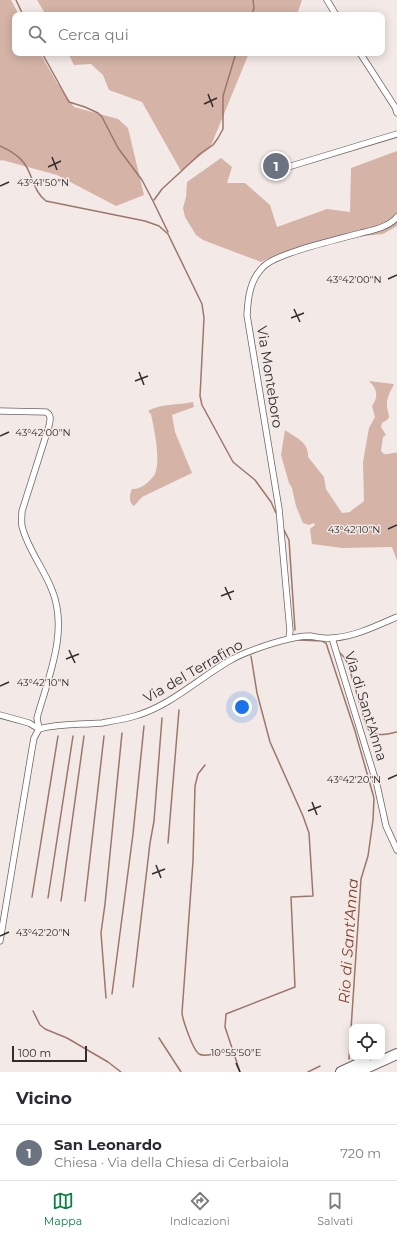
<!DOCTYPE html>
<html lang="it">
<head>
<meta charset="utf-8">
<style>
	body { margin:0; font-family:Montserrat,sans-serif; background:#f2f2f3; color:#2b2b33 }
	.controls { position:absolute; right:12px; bottom:12px; display:grid; overflow:hidden; border-radius:8px; box-shadow:0 2px 10px #0003 }
	.controls button { width:36px; height:36px; display:grid; place-items:center; padding:0; border:0; border-bottom:1px solid #e1e1e2; background:#fff; color:#2b2b33; font:20px sans-serif }
	.scale { position:absolute; left:12px; bottom:10px; width:75px; box-sizing:border-box; padding-left:4px; border:2px solid #312d2c; border-top:0; font-size:11px; line-height:14px; white-space:nowrap; color:#312d2c; -webkit-text-stroke:3px #f3eae7; paint-order:stroke }
	.you { position:absolute; left:242px; top:707px; width:14px; height:14px; margin:-10px; border:3px solid #fff; border-radius:50%; background:#1a73e8; box-shadow:0 0 0 6px #1a73e833 }
	.badge { display:grid; place-items:center; width:26px; height:26px; border-radius:50%; background:#0b8043; color:#fff; font-size:13px; font-weight:700 }
	.pin { position:absolute; translate:-50% -50%; border:2px solid #fff; box-shadow:0 1px 4px #0006 }
	.list { margin:0; padding:0; list-style:none }
	h2 { display:flex; justify-content:space-between; align-items:center; height:52px; margin:0; padding:0 16px; font-size:17px }
	h2 small { font-size:13px; font-weight:400; color:#7c7c81 }
	.list li { display:grid; grid-template-columns:26px 1fr auto; gap:12px; align-items:center; box-sizing:border-box; height:56px; padding:0 16px; border-top:1px solid #e1e1e2 }
	.list b { display:block; font-size:15px; white-space:nowrap }
	.list p { margin:0; font-size:13px; white-space:nowrap; color:#7c7c81 }
	.list em { font-size:13px; font-style:normal; color:#7c7c81 }
	.icon { flex:none; width:22px; height:22px; fill:none; stroke:currentColor; stroke-width:2; stroke-linecap:round; stroke-linejoin:round }
	.map { position:relative; flex:none; width:397px; height:1072px; overflow:hidden }
	.search { position:absolute; background:#fff; box-shadow:0 2px 10px #0003; left:12px; right:12px; top:12px; height:44px; display:flex; align-items:center; gap:10px; box-sizing:border-box; padding:0 14px; border-radius:8px; color:#7c7c81; font-size:15px }
	.sheet { height:108px; background:#fff }
	nav { display:flex; justify-content:space-around; align-items:center; box-sizing:border-box; height:56px; border-top:1px solid #e1e1e2; background:#fff; font-size:11px; color:#7c7c81 }
	nav a { display:grid; justify-items:center; gap:2px }
	nav .on { color:#0b8043 }
	.map>svg:first-child { display:block }
	.green { fill:#d5b3a7 }
	.lines { fill:none; stroke-linecap:round; stroke-linejoin:round }
	.stream { stroke:#9d766a; stroke-width:1.5 }
	.street-casing { stroke:#6b6361; stroke-width:7 }
	.highway-casing { stroke:#6b6361; stroke-width:12 }
	.street { stroke:#fff; stroke-width:5.5 }
	.highway { stroke:#fff; stroke-width:10 }
	.ticks { fill:none; stroke:#312d2c; stroke-width:1.5 }
	.labels { text-anchor:middle; dominant-baseline:central; stroke-width:3; stroke-linejoin:round; paint-order:stroke }
	.street-label { font-size:14px; fill:#312d2c; stroke:#f3eae7 }
	.water-label { font-size:15px; font-style:italic; fill:#833f28; stroke:#f3eae7 }
	.ticks-label { font-size:10px; text-anchor:middle; fill:#312d2c; stroke:#f3eae7; stroke-width:3; stroke-linejoin:round; paint-order:stroke }
</style>
</head>
<body>
<div class="map">
<svg width="397" height="1072" viewBox="0 0 397 1072">
	<rect width="100%" height="100%" fill="#f3eae7"/>
	<!-- green -->
	<g class="green">
		<polygon points="0,0 11,0 19,15 15,15 15,53 40,53 57,83 74,107 118,119 128,128 144,195 116,206 57,175 2,160 0,161"/>
		<polygon points="37,0 302,0 297,15 46,15"/>
		<polygon points="68,53 249,53 210,148 181,171 142,102 109,90 103,75 91,64 74,65"/>
		<polygon points="397,151 397,226 383,234 364,236 272,257 261,262 203,240 196,235 185,217 183,208 186,197 187,182 221,158 232,167 227,183 245,183 270,205 277,227 327,209 350,212 351,168"/>
		<path d="M369,381L393,384L394,385C390,391 386,400 387,407C388,416 393,417 382,423L381,427L386,435L383,437L381,451L384,454C389,455 392,452 397,453V561L392,547L342,548L312,544L310,529L315,525L314,523L309,525L303,523L296,506L292,488L289,483L281,455L285,430C296,438 309,442 308,457L324,477L326,489L342,513L350,512C355,507 360,505 364,501L363,462L369,428L375,417L372,406C379,396 377,389 369,381Z"/>
		<path d="M193,402L194,407L172,415L175,432L192,473L142,497L134,506C129,503 129,495 132,489C138,489 142,487 147,483C149,481 153,477 155,474C161,459 154,429 151,414L148,411C159,404 179,405 193,402Z"/>
	</g>
	<g class="lines">
		<!-- stream -->
		<g class="stream">
			<polyline points="16,0 23,15"/>
			<polyline points="252,15 254,8 253,0"/>
			<polyline points="42,53 69,102 85,107 98,113 102,117 118,148 142,180 153,201 168,232"/>
			<path d="M0,146C9,150 18,155 24,163C33,175 33,191 46,201L145,221L159,226L168,234L202,304L204,318L200,396L202,405L233,462L255,480L271,502L276,513"/>
			<polyline points="154,200 162,189 201,153 213,145 218,138 223,129 223,96 236,53"/>
			<polyline points="284,530 289,540 295,630"/>
			<polyline points="299,640 322,641 326,643 355,731 374,798 373,820 368,856 361,879 349,1059"/>
			<path d="M340,653L344,657L348,664L367,728C376,738 386,734 397,732"/>
			<path d="M205,765L198,774L195,786L193,861L182,1013C183,1021 193,1050 199,1054C206,1058 218,1052 225,1052C228,1051 231,1052 234,1053"/>
			<polyline points="168,843 179,710"/>
			<polyline points="32,897 58,736"/>
			<polyline points="48,898 73,736"/>
			<polyline points="61,901 84,736"/>
			<polyline points="85,901 104,736"/>
			<polyline points="133,987 150,843 154,821 162,718"/>
			<polyline points="112,994 133,834 144,726"/>
			<polyline points="106,998 101,933 105,904 122,733"/>
			<polyline points="33,1011 40,1025 45,1029 67,1038 108,1062 121,1072"/>
			<polyline points="159,1038 181,1072"/>
			<polyline points="240,1072 225,1027 226,1014 295,987 291,897 313,896 309,833 303,816 270,742 257,693 251,656"/>
			<polyline points="308,1072 320,1066"/>
		</g>
		<defs>
			<g id="street">
				<polyline points="327,0 336,15"/>
				<polyline points="360,53 395,107 397,113"/>
				<polyline points="288,167 397,134"/>
				<path d="M0,411L46,412C52,415 50,421 49,426L22,511C22,515 21,521 22,526C27,548 44,569 52,590C69,631 48,678 37,718L39,729"/>
				<path d="M289,638L290,631L279,509L247,315C248,297 250,280 263,267C276,253 340,239 361,233C373,230 389,227 397,217"/>
				<polyline points="332,638 377,785 386,826 397,850"/>
				<path d="M0,715L29,723L39,729C60,723 81,725 102,723C113,721 125,719 135,716C170,706 198,679 229,661C244,652 261,647 277,642C288,639 298,636 310,636C317,637 326,639 334,638C356,636 376,626 397,617"/>
				<polyline points="0,941 32,749 34,738 39,729"/>
			</g>
			<g id="highway">
				<polyline points="341,1072 365,1061"/>
				<polyline points="357,1072 397,1054"/>
			</g>
		</defs>
		<!-- street casing -->
		<use href="#street" class="street-casing"/>
		<!-- highway casing -->
		<use href="#highway" class="highway-casing"/>
		<!-- street -->
		<use href="#street" class="street"/>
		<!-- highway -->
		<use href="#highway" class="highway"/>
	</g>
	<!-- ticks -->
	<path class="ticks" d="M208,94L213,107M204,104L217,98M52,157L57,170M48,167L61,161M0,186L9,182M388,279L397,275M294,309L300,322M291,318L304,313M139,372L144,385M135,381L148,376M0,436L9,432M388,529L397,525M225,587L231,600M221,596L234,591M69,650L75,663M66,659L79,654M0,686L9,682M388,779L397,775M312,802L317,815M308,811L321,806M156,865L161,878M152,874L165,869M0,936L9,932M236,1063L240,1072"/>
	<g class="labels">
		<!-- street labels -->
		<g class="street-label">
			<text transform="translate(270 377) rotate(81)">Via Monteboro</text>
			<text transform="translate(193 671) rotate(-30)">Via del Terrafino</text>
			<text transform="translate(366 706) rotate(73)">Via di Sant'Anna</text>
		</g>
		<!-- water labels -->
		<g class="water-label">
			<text transform="translate(348 941) rotate(-86)">Rio di Sant'Anna</text>
		</g>
	</g>
	<g class="ticks-label">
		<text x="43" y="186">43°41'50"N</text>
		<text x="354" y="283">43°42'00"N</text>
		<text x="43" y="436">43°42'00"N</text>
		<text x="354" y="533">43°42'10"N</text>
		<text x="43" y="686">43°42'10"N</text>
		<text x="354" y="783">43°42'20"N</text>
		<text x="43" y="936">43°42'20"N</text>
		<text x="236" y="1056">10°55'50"E</text>
	</g>
</svg>
<div class="controls">
<button><svg class="icon" aria-label="locate" viewBox="0 0 24 24"><circle cx="12" cy="12" r="6"/><path d="M12 2v4M12 18v4M2 12h4M18 12h4"/></svg></button>
</div>
<div class="scale">100 m</div>
<div class="you"></div>
<div class="pin badge" style="left:276px;top:166px;background:#6b7280">1</div>
<div class="search"><svg class="icon" aria-label="search" viewBox="0 0 24 24"><circle cx="10" cy="10" r="6"/><path d="M15 15l6 6"/></svg>Cerca qui</div>
</div>
<section class="sheet">
<h2>Vicino<small></small></h2>
<ul class="list">
<li><span class="badge" style="background:#6b7280">1</span><div><b>San Leonardo</b><p>Chiesa · Via della Chiesa di Cerbaiola</p></div><em>720 m</em></li>
</ul>
</section>
<nav>
<a class="on"><svg class="icon" aria-label="map" viewBox="0 0 24 24"><path d="M3 6l6-2 6 2 6-2v14l-6 2-6-2-6 2zM9 4v14M15 6v14"/></svg>Mappa</a>
<a><svg class="icon" aria-label="directions" viewBox="0 0 24 24"><path d="M12 3l9 9-9 9-9-9zM9 14v-3h6M13 9l2 2-2 2"/></svg>Indicazioni</a>
<a><svg class="icon" aria-label="saved" viewBox="0 0 24 24"><path d="M7 4h10v16l-5-4-5 4z"/></svg>Salvati</a>
</nav>
</body>
</html>
